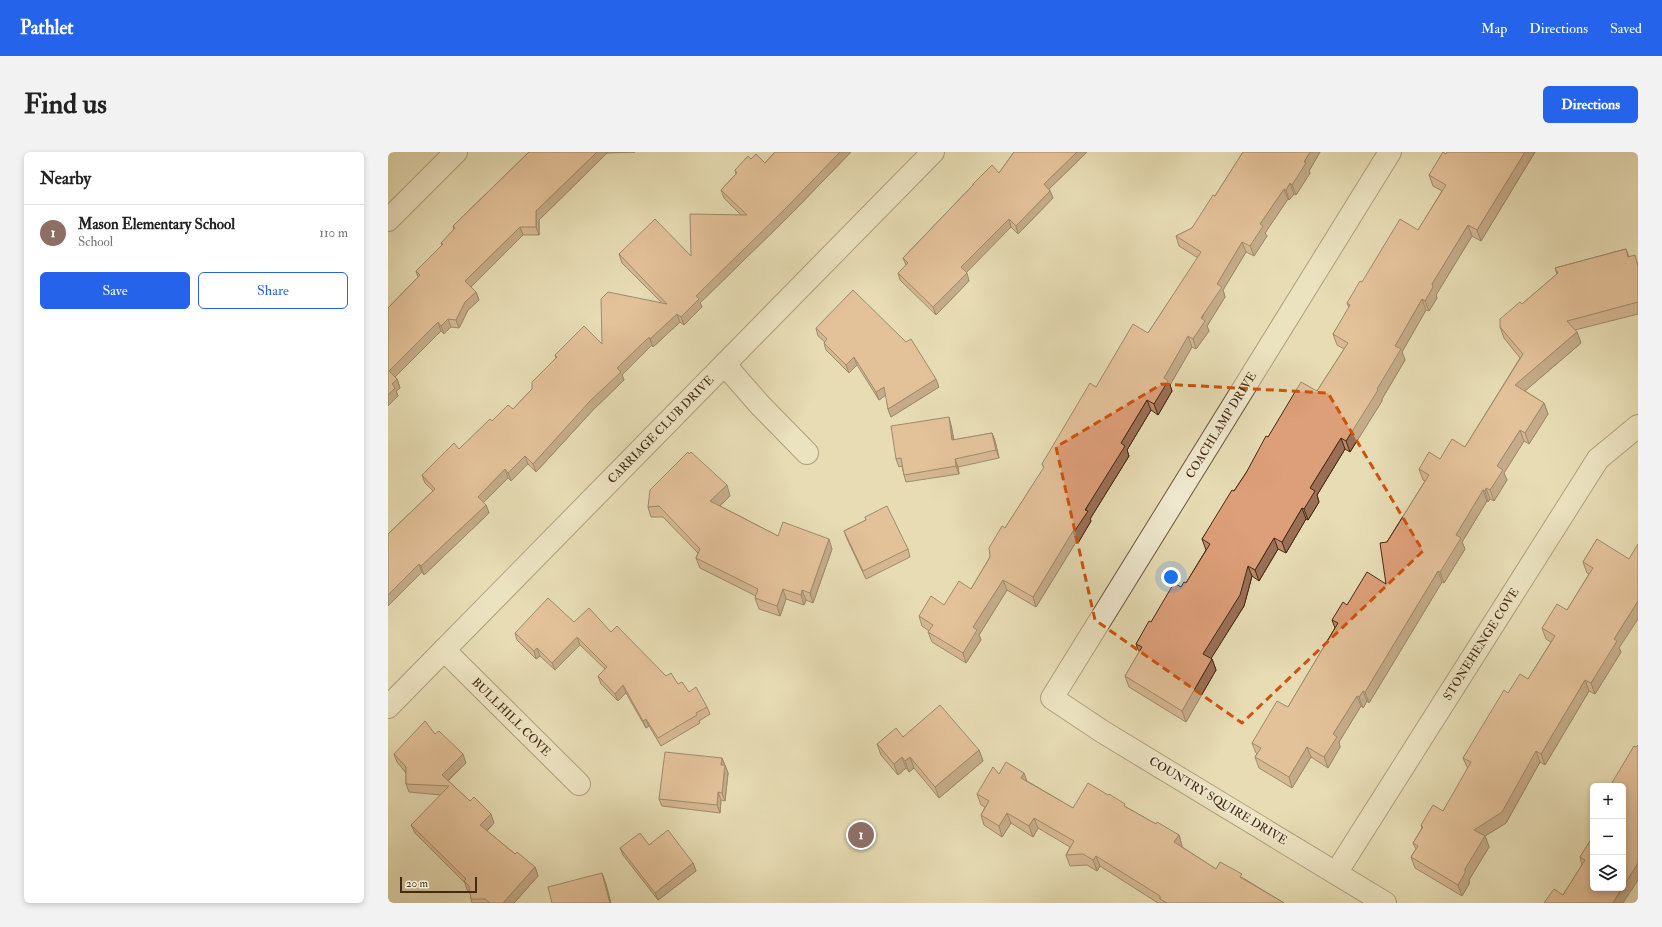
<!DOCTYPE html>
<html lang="en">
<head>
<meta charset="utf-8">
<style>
	body { margin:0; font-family:"IM FELL Double Pica",serif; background:#f2f2f2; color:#222 }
	.controls { position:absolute; right:12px; bottom:12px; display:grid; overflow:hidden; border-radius:6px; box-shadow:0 2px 6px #0003 }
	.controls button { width:36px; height:36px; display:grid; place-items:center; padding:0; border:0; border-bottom:1px solid #e0e0e0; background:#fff; color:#222; font:20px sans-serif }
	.scale { position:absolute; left:12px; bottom:10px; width:77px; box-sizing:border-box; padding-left:4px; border:2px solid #442a15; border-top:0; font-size:11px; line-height:14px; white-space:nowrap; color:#442a15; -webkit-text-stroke:3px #efe8ce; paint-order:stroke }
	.you { position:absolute; left:783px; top:425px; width:14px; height:14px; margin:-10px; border:3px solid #fff; border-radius:50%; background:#1a73e8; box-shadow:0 0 0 6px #1a73e833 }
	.badge { display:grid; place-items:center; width:26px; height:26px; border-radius:50%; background:#2563eb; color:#fff; font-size:13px; font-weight:700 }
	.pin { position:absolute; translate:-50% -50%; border:2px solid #fff; box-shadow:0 1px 4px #0006 }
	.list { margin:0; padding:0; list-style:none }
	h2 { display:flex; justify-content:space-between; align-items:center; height:52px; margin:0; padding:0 16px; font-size:17px }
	h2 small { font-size:13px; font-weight:400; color:#767676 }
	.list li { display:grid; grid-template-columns:26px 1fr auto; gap:12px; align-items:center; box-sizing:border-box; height:56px; padding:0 16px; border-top:1px solid #e0e0e0 }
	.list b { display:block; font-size:15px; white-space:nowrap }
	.list p { margin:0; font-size:13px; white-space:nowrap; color:#767676 }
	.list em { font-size:13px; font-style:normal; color:#767676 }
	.actions { display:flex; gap:8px; padding:12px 16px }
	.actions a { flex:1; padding:9px 0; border:1px solid #2563eb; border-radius:6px; text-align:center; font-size:14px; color:#2563eb }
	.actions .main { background:#2563eb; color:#fff }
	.icon { flex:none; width:22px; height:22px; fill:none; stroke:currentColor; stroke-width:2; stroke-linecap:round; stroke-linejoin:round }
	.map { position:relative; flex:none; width:1250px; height:751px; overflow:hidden; border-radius:6px }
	header { display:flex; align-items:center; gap:24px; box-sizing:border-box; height:56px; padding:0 20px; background:#2563eb; color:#fff }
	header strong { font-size:19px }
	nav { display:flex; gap:22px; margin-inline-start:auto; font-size:14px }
	.intro { display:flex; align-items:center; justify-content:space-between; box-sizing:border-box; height:96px; padding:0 24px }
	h1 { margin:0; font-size:28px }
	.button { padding:10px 18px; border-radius:6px; background:#2563eb; color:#fff; font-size:14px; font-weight:700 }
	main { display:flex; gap:24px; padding:0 24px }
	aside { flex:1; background:#fff; border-radius:6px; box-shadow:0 2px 6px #0003 }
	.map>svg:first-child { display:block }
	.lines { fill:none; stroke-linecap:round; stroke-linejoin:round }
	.minor-casing { stroke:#6d563d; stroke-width:24 }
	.minor { stroke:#efe8ce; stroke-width:22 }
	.wall { fill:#be8968; stroke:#442a15 }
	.shaded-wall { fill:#9b6f55; stroke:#442a15 }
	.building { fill:#dd9f79; stroke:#442a15 }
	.marked { fill:none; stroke:#cf520d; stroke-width:3; stroke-dasharray:8 5; stroke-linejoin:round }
	.labels { text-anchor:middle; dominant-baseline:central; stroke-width:4; stroke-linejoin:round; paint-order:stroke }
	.street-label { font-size:12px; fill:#442a15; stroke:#efe8ce }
</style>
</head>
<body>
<header>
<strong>Pathlet</strong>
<nav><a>Map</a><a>Directions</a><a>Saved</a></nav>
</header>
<div class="intro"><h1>Find us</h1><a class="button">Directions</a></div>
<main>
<aside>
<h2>Nearby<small></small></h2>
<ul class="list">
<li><span class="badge" style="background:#8d6e63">1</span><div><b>Mason Elementary School</b><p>School</p></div><em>110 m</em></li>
</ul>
<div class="actions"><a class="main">Save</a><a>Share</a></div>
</aside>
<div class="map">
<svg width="1250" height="751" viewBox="0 0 1250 751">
	<rect width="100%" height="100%" fill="#e7dcb4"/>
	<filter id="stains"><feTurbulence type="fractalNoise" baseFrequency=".005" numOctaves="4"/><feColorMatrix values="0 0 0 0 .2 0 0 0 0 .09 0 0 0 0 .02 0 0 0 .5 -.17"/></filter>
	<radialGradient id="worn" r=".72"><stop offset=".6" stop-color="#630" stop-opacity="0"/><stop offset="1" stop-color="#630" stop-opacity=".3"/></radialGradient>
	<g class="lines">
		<defs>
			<g id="minor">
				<polyline points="0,68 68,0"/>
				<polyline points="337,213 372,253 419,301"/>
				<path id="s1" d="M56,498L191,632"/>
				<path id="s2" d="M0,555L545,0"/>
				<path id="s3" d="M948,721L1210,307L1250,274"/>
				<path id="s4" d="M997,751L715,580L664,546L1002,0"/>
			</g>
		</defs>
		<!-- minor casing -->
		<use href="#minor" class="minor-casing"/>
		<!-- minor -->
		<use href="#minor" class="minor"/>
	</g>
	<!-- wall -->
	<g class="wall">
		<polygon points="141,0 247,0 219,1 151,68 151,83 135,83 83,135 88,140 91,148 80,158 71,176 63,175 56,182 53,179 7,225 9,227 12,236 8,239 10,244 0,254 0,156 30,125 28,119 54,93 53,91 66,78 65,74"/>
		<polygon points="387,0 463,0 402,63 312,151 314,155 296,173 292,170 265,195 264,193 234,223 236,228 205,258 148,320 140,312 123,329 120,326 95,351 98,353 101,361 36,423 34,420 0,454 0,382 45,339 37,331 34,323 71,297 104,269 125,257 144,237 168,206 167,203 214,192 273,150 234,111 231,102 303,104 353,63 336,46 333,38 348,22 347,18 363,7 377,11"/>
		<polygon points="626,0 699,0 661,37 662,39 665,46 630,82 623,75 578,120 581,129 548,163 512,128 510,121 518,113 515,106 585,33 585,32 611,21"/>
		<polygon points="855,0 932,0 921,19 922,21 908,43 906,42 901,48 900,47 877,81 879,84 866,104 858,100 835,138 837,145 819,174 821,179 808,197 804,195 782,233 784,239 770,263 763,258 739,298 741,304 702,367 703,369 690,391 688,390 648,455 619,438 591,483 593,488 578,511 544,490 540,480 541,479 534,474 531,464 556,453 583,437 602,405 617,376 656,316 654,312 708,235 760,181 810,106 791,94 788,84 804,76 827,44"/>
		<polygon points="1147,0 1093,89 1084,84 1048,143 1049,146 1041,159 1038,158 1014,200 1017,208 994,247 994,249 962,300 957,297 929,343 931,350 920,368 918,367 898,401 890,397 871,429 864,424 856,454 823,506 824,507 828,518 798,570 741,535 737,524 751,500 748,492 763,470 798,431 818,398 814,387 858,321 880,285 929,239 956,197 949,193 945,182 961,156 959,151 974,130 1030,78 1054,39 1045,34 1041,23 1058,2"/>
		<polygon points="1238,97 1241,105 1250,111 1250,162 1187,178 1189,180 1193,191 1137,239 1156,251 1160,262 1141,292 1136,289 1116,321 1119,328 1106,349 1102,347 1100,350 1099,349 1074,390 1077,397 1056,431 1054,430 981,551 979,549 975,556 973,554 951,590 952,595 940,616 923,605 904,636 871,616 867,605 869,602 868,601 864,591 900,555 947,476 944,468 959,453 998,432 999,390 1037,329 1035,328 1031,317 1077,295 1132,206 1116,186 1112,175 1134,152 1169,122 1167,116"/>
		<polygon points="428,176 551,235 503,265 500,257 498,243 491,248 469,213 461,221 438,198 436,191 437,190 430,184"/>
		<polygon points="563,273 566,288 604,281 607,289 611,306 570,315 571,322 518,330 516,323 514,314 511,315 508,307"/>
		<polygon points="342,344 332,354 390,384 444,397 425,451 418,448 416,453 398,447 392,464 371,457 367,446 368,444 312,416 308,406 310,401 275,365 263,365 260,355"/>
		<polygon points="477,365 520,397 522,405 478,427 459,387 456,379 478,368"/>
		<polygon points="1209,387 1231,496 1233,500 1207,542 1201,539 1157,613 1152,610 1118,671 1097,684 1101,695 1081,728 1081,732 1074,744 1027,716 1023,705 1028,697 1025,691 1034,676 1033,673 1055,659 1080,617 1075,606 1120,541 1140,527 1163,490 1158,487 1154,476 1179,458 1201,422 1199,421 1195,410"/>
		<polygon points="186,470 223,480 278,524 290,532 319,555 322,562 311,569 312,571 273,594 261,574 258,576 238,541 230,549 213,532 210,524 217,517 192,493 167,518 152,504 148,507 129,488 127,481"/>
		<polygon points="47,582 78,611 60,629 82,649 106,671 99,679 127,702 147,715 150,724 126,751 84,751 83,747 82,740 79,738 77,731 27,681 23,673 53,643 21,640 18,632 18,621 9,610 6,602"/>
		<polygon points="515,585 591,598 595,609 551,646 526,616 521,620 518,616 510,623 493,603 489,592"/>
		<polygon points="1246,594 1250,728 1175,743 1194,713 1192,705 1205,685 1203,679 1205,675 1205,736"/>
		<polygon points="334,606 340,621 337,649 333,648 332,661 274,654 271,647"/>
		<polygon points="611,622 639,629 685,656 738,655 768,672 791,683 794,694 794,695 828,717 855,726 896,751 770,751 712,714 709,719 699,713 682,714 678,703 682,695 650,676 645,685 623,671 614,685 596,673 593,663 597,655 593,653 589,642"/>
		<polygon points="232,696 305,711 308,719 270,748 235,703"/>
	</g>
	<!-- shaded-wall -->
	<g class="shaded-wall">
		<polygon points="209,0 219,0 219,1 151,68 151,83 148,75 148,59"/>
		<polygon points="452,0 463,0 402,63 312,151 314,155 296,173 293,165 308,144"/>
		<polygon points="689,0 699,0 658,40 656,32"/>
		<polygon points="922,0 932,0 921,19 922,21 908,43 904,33"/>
		<polygon points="1137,0 1147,0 1093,89 1089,78"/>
		<polygon points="902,31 906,42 901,48 898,38"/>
		<polygon points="896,37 900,47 877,81 879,84 866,104 862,94 872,72"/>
		<polygon points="662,39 665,46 630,82 628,74"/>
		<polygon points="621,67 623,75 576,123 573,115"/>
		<polygon points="1080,73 1084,84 1048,143 1049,146 1041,159 1037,149 1044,132"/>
		<polygon points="132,75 135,83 80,138 77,129"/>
		<polygon points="854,90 858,100 835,138 837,145 819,174 821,179 808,197 805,187 829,132"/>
		<polygon points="579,121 581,129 548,163 545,155"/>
		<polygon points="88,140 91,148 80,158 71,176 68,168 77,150"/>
		<polygon points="1034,147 1038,158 1014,200 1017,208 994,247 994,249 962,300 958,289 989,237 1007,194"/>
		<polygon points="289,162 292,170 265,195 262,187"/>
		<polygon points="60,167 63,175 56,182 53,174"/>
		<polygon points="50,170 53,179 4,228 1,219"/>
		<polygon points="1189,180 1193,191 1131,244 1127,233"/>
		<polygon points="800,184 804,195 782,233 784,239 770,263 766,252 776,226"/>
		<polygon points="261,185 264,193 234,223 236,228 205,258 148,320 145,312 229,216"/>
		<polygon points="466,205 469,213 461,221 458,213"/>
		<polygon points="9,227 12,236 8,239 10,244 0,254 0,243 4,232"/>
		<polygon points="548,227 551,235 503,265 500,257"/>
		<polygon points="496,235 499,242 491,248 488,240"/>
		<polygon points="759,248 763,258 739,298 741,304 702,367 703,369 690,391 686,380 733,291"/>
		<polygon points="1156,251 1160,262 1141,292 1137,281"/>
		<polygon points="561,265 563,273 567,296 564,288"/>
		<polygon points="1132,278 1136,289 1116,321 1119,328 1106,349 1102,338 1109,314"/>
		<polygon points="604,281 607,289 611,306 608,298"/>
		<polygon points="953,286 957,297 929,343 931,350 920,368 916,357 922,336"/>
		<polygon points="137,304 140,312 123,329 120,321"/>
		<polygon points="567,307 570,315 571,322 568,314"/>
		<polygon points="117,317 120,326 93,353 90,345"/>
		<polygon points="339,333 342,344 326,359 322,349"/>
		<polygon points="1098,336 1102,347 1100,350 1097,339"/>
		<polygon points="1095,338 1099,349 1074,390 1077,397 1056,431 1052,420 1068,383"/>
		<polygon points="98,353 101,361 36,423 33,414"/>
		<polygon points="914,356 918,367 898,401 894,390"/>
		<polygon points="685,379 688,390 648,455 645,445"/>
		<polygon points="886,386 890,397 871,429 867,418"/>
		<polygon points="441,387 444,397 425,451 422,441"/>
		<polygon points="31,412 34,420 0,454 0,443"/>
		<polygon points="860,414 864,424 856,454 819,513 815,502"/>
		<polygon points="1050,419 1054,430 981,551 977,540"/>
		<polygon points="615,428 619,438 591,483 593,488 578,511 575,501 585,475"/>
		<polygon points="395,437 398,447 392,464 389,454"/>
		<polygon points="414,438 418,448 416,453 413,443"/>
		<polygon points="1250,449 1250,467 1231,496 1233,500 1207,542 1203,531 1226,487"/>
		<polygon points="189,485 192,493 167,518 164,511"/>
		<polygon points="149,496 152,504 148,507 146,499"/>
		<polygon points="824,507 828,518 798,570 794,559"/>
		<polygon points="1197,528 1201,539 1157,613 1153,602"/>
		<polygon points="235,533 238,541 230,549 227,542"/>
		<polygon points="975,539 979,549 975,556 971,545"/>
		<polygon points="969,544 973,554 951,590 952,595 940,616 936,605 945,582"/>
		<polygon points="258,567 261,574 258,576 255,569"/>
		<polygon points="919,595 923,605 904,636 901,625"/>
		<polygon points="591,598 595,609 551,646 547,635"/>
		<polygon points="1148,599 1152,610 1118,671 1097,684 1101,695 1081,728 1081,732 1074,744 1070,733 1077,717 1086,678"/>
		<polygon points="75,602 78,611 57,631 54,623"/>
		<polygon points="514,605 518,616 510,623 506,612"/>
		<polygon points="522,605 526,616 521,620 517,609"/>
		<polygon points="334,606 337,614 333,613"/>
		<polygon points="337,613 340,621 337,649 334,641"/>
		<polygon points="636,621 640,632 633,626"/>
		<polygon points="330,640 333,648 332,661 329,653"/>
		<polygon points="619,661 623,671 614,685 611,674"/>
		<polygon points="103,662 106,671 95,682 92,673"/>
		<polygon points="646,666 650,676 645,685 641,674"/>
		<polygon points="791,683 794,694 790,700 786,690"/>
		<polygon points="708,704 712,714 709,719 705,708"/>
		<polygon points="305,711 308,719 270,748 267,741"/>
		<polygon points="1250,711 1250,728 1235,751 1225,751"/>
		<polygon points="147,715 150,724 126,751 115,751"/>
		<polygon points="214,721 218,732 223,751 222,751"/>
	</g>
	<!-- building -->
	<g class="building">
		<polygon points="141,0 209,0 148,59 148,75 132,75 77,129 88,140 77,150 68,168 60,167 53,174 50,170 1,219 9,227 4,232 7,236 0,243 0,156 32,123 28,119 55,92 53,91 67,76 65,74"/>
		<polygon points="387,0 452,0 399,55 308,144 311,147 293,165 289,162 262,187 261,185 229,216 233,220 202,249 145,312 137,304 120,321 117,317 90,345 98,353 33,414 31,412 0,443 0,382 47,337 34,323 66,291 71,297 102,267 104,269 120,253 125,257 144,237 144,230 169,205 167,203 196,174 214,192 213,147 220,140 279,152 231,102 267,67 303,104 302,62 359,63 333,38 349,21 347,18 360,4 363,7 368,2 377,11"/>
		<polygon points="626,0 689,0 656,32 662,39 628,74 621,67 573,115 579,121 545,155 510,121 520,111 515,106 586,32 585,32 604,13 611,21"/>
		<polygon points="855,0 922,0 916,10 918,11 904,33 902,31 898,38 896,37 872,72 875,74 862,94 854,90 829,132 834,135 813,166 817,169 805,187 800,184 776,226 780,229 766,252 759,248 733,291 737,294 697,358 700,359 686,380 685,379 645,445 615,428 585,475 589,478 575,501 540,480 545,473 531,464 543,444 556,453 571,429 583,437 602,405 601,396 614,374 617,376 656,315 654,312 702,231 708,235 745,172 760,181 813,100 788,84 804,76 825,43 827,44"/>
		<polygon points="1055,0 1058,2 1059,0 1137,0 1089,78 1080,73 1044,132 1045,135 1037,149 1034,147 1007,194 1013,197 989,237 990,238 958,289 953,286 922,336 927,339 916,357 914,356 894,390 886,386 867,418 860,414 852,443 815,502 824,507 794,559 737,524 754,495 748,492 761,469 763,470 786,431 793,435 796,430 798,431 822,392 814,387 844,338 846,339 858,321 878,284 880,285 913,230 929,239 960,191 945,182 962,153 959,151 972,129 974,130 1012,67 1030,78 1058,33 1041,23"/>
		<polygon points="1238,97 1240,105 1247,103 1250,114 1250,150 1179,169 1189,180 1127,233 1156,251 1137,281 1132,278 1109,314 1115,318 1102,338 1098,336 1097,339 1095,338 1068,383 1073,386 1052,420 1050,419 977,540 975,539 971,545 969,544 945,582 949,585 936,605 919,595 901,625 867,605 873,596 864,591 889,549 900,555 950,471 944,468 955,450 959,453 979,420 998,432 992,391 999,390 1041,323 1031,317 1041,300 1052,307 1064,287 1077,295 1135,202 1112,175 1112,167 1132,150 1134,152 1170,121 1167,116"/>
		<polygon points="465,138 518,190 523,187 548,227 500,257 496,235 488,240 466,205 458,213 436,191 439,187 428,176"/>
		<polygon points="561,265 564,288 604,281 608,298 567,307 568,314 516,323 513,306 508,307 503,274"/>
		<polygon points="300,300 301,302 303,300 339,333 322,349 390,384 395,370 441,387 422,441 414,438 413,443 395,437 389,454 367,446 370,437 308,406 312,397 271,354 260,355 262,338"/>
		<polygon points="499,354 520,397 475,419 456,379 478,368 477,365"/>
		<polygon points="1209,387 1241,407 1250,392 1250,449 1226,487 1229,489 1203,531 1197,528 1153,602 1148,599 1114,660 1086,678 1097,684 1077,717 1077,721 1070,733 1023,705 1030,694 1025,691 1035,675 1033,673 1045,653 1055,659 1083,610 1075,606 1116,538 1120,541 1132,522 1140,527 1167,484 1154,476 1169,452 1179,458 1205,416 1195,410"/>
		<polygon points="160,446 186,470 201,456 223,480 229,474 278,524 283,521 290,532 294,530 301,540 308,535 319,555 308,561 309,563 270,586 258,567 255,569 235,533 227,542 210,524 219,515 189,485 164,511 149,496 146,499 127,481"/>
		<polygon points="552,553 591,598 547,635 522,605 517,609 514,605 506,612 489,592 508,576 515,585"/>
		<polygon points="37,569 47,582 51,579 75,602 54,623 82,649 86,645 103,662 92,673 127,702 129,700 147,715 115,751 102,751 97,747 83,747 81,734 76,729 78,727 23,673 61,634 18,632 18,615 6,602"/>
		<polygon points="1250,593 1250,711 1235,735 1235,634 1222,634 1246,594 1248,595"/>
		<polygon points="277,600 334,606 333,613 337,613 334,641 330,640 329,653 271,647"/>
		<polygon points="618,610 636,621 633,626 685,656 700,631 720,643 721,642 737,652 736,654 768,672 769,670 791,683 786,690 828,717 832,710 854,722 852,725 896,751 779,751 772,747 772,744 708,704 705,708 695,702 678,703 686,689 646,666 641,674 619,661 611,674 593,663 601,649 589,642 605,615 611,622"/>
		<polygon points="1205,675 1205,680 1203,679"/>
		<polygon points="280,678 305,711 267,741 232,696 252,681 261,693"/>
		<polygon points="1205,684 1205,736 1234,736 1225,751 1156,751 1166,737 1175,743 1197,708 1192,705"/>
		<polygon points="214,721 222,751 164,751 160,735"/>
	</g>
	<!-- marked area -->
	<path d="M0 0H1250V751H0ZM774,232L940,241L1035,399L854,571L707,468L668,295Z" fill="#e7dcb4" fill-opacity=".55" fill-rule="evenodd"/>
	<path class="marked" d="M774,232L940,241L1035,399L854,571L707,468L668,295Z"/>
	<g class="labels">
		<!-- street labels -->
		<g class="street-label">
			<text stroke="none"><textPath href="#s4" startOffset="712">COACHLAMP DRIVE</textPath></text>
			<text stroke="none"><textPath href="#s2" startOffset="389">CARRIAGE CLUB DRIVE</textPath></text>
			<text stroke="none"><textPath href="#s3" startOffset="271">STONEHENGE COVE</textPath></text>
			<text stroke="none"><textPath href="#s1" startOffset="95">BULLHILL COVE</textPath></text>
			<text transform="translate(830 649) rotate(31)">COUNTRY SQUIRE DRIVE</text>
		</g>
	</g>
	<rect width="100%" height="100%" filter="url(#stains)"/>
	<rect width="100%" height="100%" fill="url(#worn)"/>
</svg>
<div class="controls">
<button>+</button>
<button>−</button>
<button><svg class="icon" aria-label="layers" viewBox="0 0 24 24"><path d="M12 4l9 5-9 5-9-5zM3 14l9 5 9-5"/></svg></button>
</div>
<div class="scale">20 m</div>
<div class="you"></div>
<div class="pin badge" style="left:473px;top:683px;background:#8d6e63">1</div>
</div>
</main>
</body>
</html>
